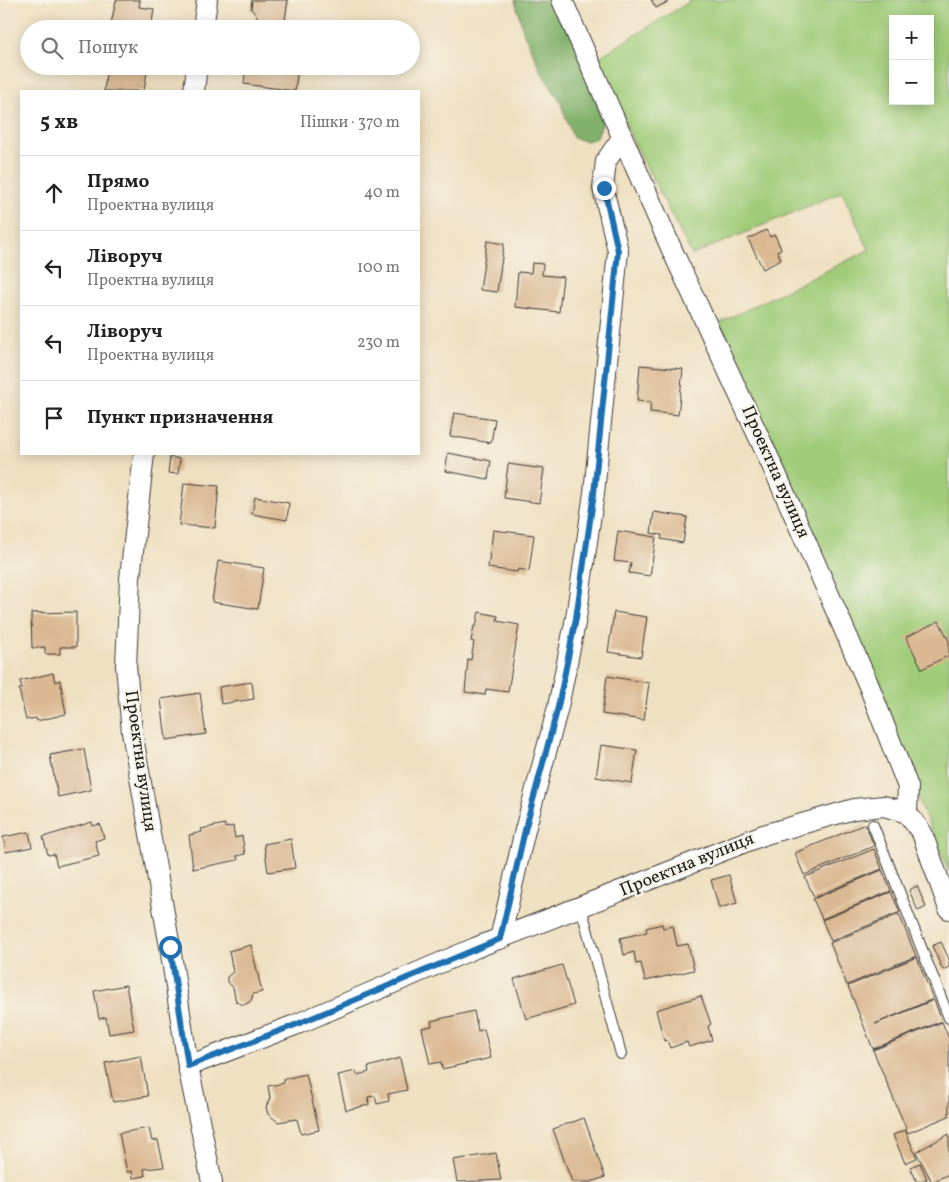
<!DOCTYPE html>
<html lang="uk">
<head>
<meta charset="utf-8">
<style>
	body { margin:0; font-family:Vollkorn,serif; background:#f2f2f2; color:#222 }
	.controls { position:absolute; right:15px; top:15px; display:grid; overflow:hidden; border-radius:0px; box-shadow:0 2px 12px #0003 }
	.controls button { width:45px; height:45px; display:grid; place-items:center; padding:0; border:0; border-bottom:1px solid #e0e0e0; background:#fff; color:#222; font:25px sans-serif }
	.stop { position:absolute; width:15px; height:15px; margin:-11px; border:4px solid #1f6fb2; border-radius:50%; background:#fff }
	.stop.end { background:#1f6fb2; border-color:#fff; box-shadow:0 1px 5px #0008 }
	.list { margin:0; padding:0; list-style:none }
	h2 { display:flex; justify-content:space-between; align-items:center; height:65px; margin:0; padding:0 20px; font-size:21px }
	h2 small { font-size:16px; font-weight:400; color:#767676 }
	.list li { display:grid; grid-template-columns:32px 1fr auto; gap:15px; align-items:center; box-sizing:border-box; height:75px; padding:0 20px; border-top:1px solid #e0e0e0 }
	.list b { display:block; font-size:19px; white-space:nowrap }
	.list p { margin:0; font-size:16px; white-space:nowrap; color:#767676 }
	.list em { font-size:16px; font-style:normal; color:#767676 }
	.icon { flex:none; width:28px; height:28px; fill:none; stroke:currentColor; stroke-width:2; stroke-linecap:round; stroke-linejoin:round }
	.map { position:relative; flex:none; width:949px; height:1182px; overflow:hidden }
	.search { position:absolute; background:#fff; box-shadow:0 2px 12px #0003; left:20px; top:20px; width:400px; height:55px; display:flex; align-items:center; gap:12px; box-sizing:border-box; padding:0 18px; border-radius:28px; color:#767676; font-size:19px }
	.panel { position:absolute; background:#fff; box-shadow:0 2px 12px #0003; left:20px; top:90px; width:400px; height:365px; border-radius:0px }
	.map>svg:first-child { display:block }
	.green { fill:#a0cc79; stroke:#5e744a; fill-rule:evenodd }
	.forest { fill:#80b069; stroke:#4e6642 }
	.building { fill:#dab892 }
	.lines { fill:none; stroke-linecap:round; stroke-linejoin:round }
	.service-casing { stroke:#3c3935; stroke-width:12 }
	.minor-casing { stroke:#3c3935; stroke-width:22 }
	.service { stroke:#fff; stroke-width:10 }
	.minor { stroke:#fff; stroke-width:20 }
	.route { stroke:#1f6fb2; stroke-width:6 }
	.labels { text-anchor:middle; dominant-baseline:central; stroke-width:4.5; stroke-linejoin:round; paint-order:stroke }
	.street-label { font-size:18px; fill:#1c1c1c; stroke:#f7f3e8 }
</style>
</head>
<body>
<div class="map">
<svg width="949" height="1182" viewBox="0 0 949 1182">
	<rect width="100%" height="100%" fill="#f7f3e8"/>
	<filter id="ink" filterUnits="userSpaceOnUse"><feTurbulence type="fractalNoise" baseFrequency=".02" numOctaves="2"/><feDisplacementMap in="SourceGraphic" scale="10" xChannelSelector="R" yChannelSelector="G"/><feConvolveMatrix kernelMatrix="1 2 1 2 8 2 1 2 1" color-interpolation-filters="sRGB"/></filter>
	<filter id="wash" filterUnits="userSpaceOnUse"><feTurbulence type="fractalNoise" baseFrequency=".0096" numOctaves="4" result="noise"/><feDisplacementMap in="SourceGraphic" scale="20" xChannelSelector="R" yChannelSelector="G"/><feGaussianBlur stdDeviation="1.12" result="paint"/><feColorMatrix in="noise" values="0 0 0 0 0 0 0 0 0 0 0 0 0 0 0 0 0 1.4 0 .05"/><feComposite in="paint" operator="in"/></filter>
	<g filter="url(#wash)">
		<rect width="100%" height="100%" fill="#efe0c1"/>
		<!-- green -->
		<path class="green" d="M688,0H949V872L719,323L869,250L842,192L692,255L633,141L596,59L689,2ZM893,19H930V101H893Z"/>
		<!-- forest -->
		<polygon class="forest" points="515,0 553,0 583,52 602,125 596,138 586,141 573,138 560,101 542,73 524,34"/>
		<g id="blocks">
			<!-- building -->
			<g class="building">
				<polygon points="116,0 140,0 139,7 154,9 151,29 110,29"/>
				<polygon points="252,0 288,0 284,26 256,22 257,16 251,9"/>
				<polygon points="651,0 671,0 656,8"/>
				<polygon points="107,66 147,72 144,91 104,91"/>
				<polygon points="242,66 298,66 295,91 244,84 245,75"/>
				<polygon points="766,230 770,237 775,235 781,249 777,251 781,260 763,269 748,239"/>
				<polygon points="487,241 504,244 497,292 480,290"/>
				<polygon points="532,263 543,264 542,275 563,277 559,312 515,307 518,272 531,273"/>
				<polygon points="640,365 683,369 678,415 650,412 651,402 637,401"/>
				<polygon points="454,413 495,419 491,443 450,436"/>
				<polygon points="448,453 491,461 488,479 445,471"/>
				<polygon points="170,457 180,459 178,474 168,473"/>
				<polygon points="508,464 544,469 539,503 504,498"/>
				<polygon points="184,483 219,486 215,528 179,525"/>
				<polygon points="255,497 289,503 287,520 252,514"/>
				<polygon points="654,512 687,517 683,543 661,539 662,535 651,533"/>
				<polygon points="493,530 534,535 529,571 518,569 517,572 488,568"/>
				<polygon points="618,531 656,537 650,576 629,573 631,563 614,561"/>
				<polygon points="218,561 264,568 258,609 212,602"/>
				<polygon points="76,612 76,647 60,647 60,654 45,654 45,647 32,648 31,613"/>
				<polygon points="479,612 498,616 497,621 519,625 508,692 486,689 485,695 465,692 468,659 471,660 474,642 471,641 474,626 476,626"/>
				<polygon points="614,612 647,617 641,657 608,652"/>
				<polygon points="939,621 949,641 949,655 922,669 906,637"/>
				<polygon points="53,673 55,682 60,680 66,714 37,721 36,718 26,720 19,689 22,689 20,681"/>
				<polygon points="607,676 649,683 644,720 602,714"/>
				<polygon points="252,682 254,699 221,704 219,687"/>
				<polygon points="200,693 206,734 166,740 161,699"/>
				<polygon points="601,745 637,750 632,783 596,777"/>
				<polygon points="84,749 91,790 58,797 50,755"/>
				<polygon points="92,822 93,826 100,824 104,838 95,841 99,856 57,866 54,854 48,855 43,837"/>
				<polygon points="225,824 225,828 233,826 235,838 242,836 245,854 237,856 238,860 193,869 189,835 202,832 201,829"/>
				<polygon points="865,824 874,846 804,875 795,853"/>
				<polygon points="29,832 32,847 6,852 3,837"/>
				<polygon points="291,839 295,868 268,872 264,844"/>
				<polygon points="874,849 882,869 814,897 805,877"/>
				<polygon points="882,870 891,891 822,919 813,899"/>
				<polygon points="729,875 737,903 719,908 711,880"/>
				<polygon points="917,886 926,907 918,911 909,890"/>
				<polygon points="891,892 900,912 831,941 822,920"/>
				<polygon points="899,914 916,956 847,985 830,943"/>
				<polygon points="662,924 663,928 673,926 677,946 688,944 694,970 645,981 641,963 636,964 634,952 624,955 620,938 647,932 646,928"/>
				<polygon points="941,942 949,959 949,967 943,970 932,946"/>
				<polygon points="251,945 262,992 253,994 251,1001 244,1005 236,1002 233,987 227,982 227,977 233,972 229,951"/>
				<polygon points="917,957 933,999 875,1024 934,1000 942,1021 873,1049 848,986"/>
				<polygon points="562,965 574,1005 526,1019 514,979"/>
				<polygon points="126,985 134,1030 109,1034 106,1017 99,1019 94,991"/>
				<polygon points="701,996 711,1024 708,1026 712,1040 689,1047 687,1042 670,1048 667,1040 664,1041 656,1010"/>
				<polygon points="474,1011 478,1031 484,1029 491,1058 442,1069 441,1062 430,1064 422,1028 432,1026 431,1021"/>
				<polygon points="942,1022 949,1039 949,1116 908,1133 873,1050"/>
				<polygon points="141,1056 148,1096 113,1102 105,1063"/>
				<polygon points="400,1058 407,1090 388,1094 389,1101 377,1104 375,1096 368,1097 369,1105 346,1110 338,1075 356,1071 357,1075 369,1072 368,1067"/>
				<polygon points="306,1074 319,1130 301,1134 297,1119 278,1122 268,1114 266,1107 270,1098 268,1086 284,1083 284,1079"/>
				<polygon points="584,1118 605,1177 591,1182 572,1182 553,1129"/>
				<polygon points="149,1128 152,1141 158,1140 164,1167 144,1169 145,1176 133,1178 132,1171 127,1172 119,1133"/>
				<polygon points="905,1130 917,1158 905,1163 893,1135"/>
				<polygon points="949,1134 949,1174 932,1182 916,1152"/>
				<polygon points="496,1153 501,1180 457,1182 453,1160"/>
				<polygon points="920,1163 927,1179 917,1182 910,1167"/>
			</g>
		</g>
	</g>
	<g filter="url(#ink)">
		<use href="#blocks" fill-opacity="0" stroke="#3c3935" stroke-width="1"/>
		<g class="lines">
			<defs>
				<g id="service">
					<polyline points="873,825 949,1018"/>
					<polyline points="581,907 621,1054"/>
				</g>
				<g id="minor">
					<polyline points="562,0 672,250 777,476 869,686 908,787 907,813"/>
					<polyline points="203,29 207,0"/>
					<polyline points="194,91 197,66"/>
					<polyline points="144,454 130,578 126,665 132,732 170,947 188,1066 212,1182"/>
					<polyline points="500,939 525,830 558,707 576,618 594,493 618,251 603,188 606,161 622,138"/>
					<polyline points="188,1066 295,1025 475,948 763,835 854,809 884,806 907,813 922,833 949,909"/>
				</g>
			</defs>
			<!-- service casing -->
			<use href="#service" class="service-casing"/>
			<!-- minor casing -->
			<use href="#minor" class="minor-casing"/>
			<!-- service -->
			<use href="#service" class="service"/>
			<!-- minor -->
			<use href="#minor" class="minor"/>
		</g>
	</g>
	<g class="lines" filter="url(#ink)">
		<!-- route -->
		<polyline class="route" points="170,947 188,1066 295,1025 500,939 525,830 558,707 576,618 594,493 618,251 604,188"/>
	</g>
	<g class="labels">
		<!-- street labels -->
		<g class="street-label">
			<text transform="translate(775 472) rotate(66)">Проектна вулиця</text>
			<text transform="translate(140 761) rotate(82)">Проектна вулиця</text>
			<text transform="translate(687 865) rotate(-22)">Проектна вулиця</text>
		</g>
	</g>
</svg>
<div class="controls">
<button>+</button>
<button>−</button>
</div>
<div class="stop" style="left:170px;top:947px"></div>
<div class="stop end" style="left:604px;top:188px"></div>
<div class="search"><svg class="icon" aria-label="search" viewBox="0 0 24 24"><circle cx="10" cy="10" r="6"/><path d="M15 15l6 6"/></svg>Пошук</div>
<section class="panel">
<h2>5 хв<small>Пішки · 370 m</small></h2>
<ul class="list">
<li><svg class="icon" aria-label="ahead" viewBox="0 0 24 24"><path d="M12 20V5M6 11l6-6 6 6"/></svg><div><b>Прямо</b><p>Проектна вулиця</p></div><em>40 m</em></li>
<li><svg class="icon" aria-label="left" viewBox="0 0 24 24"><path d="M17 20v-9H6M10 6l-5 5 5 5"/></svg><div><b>Ліворуч</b><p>Проектна вулиця</p></div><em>100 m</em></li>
<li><svg class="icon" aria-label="left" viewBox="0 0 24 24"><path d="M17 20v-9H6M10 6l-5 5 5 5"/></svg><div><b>Ліворуч</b><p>Проектна вулиця</p></div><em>230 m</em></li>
<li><svg class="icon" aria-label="arrive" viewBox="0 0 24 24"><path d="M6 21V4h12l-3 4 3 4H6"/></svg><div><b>Пункт призначення</b></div></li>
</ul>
</section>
</div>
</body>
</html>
